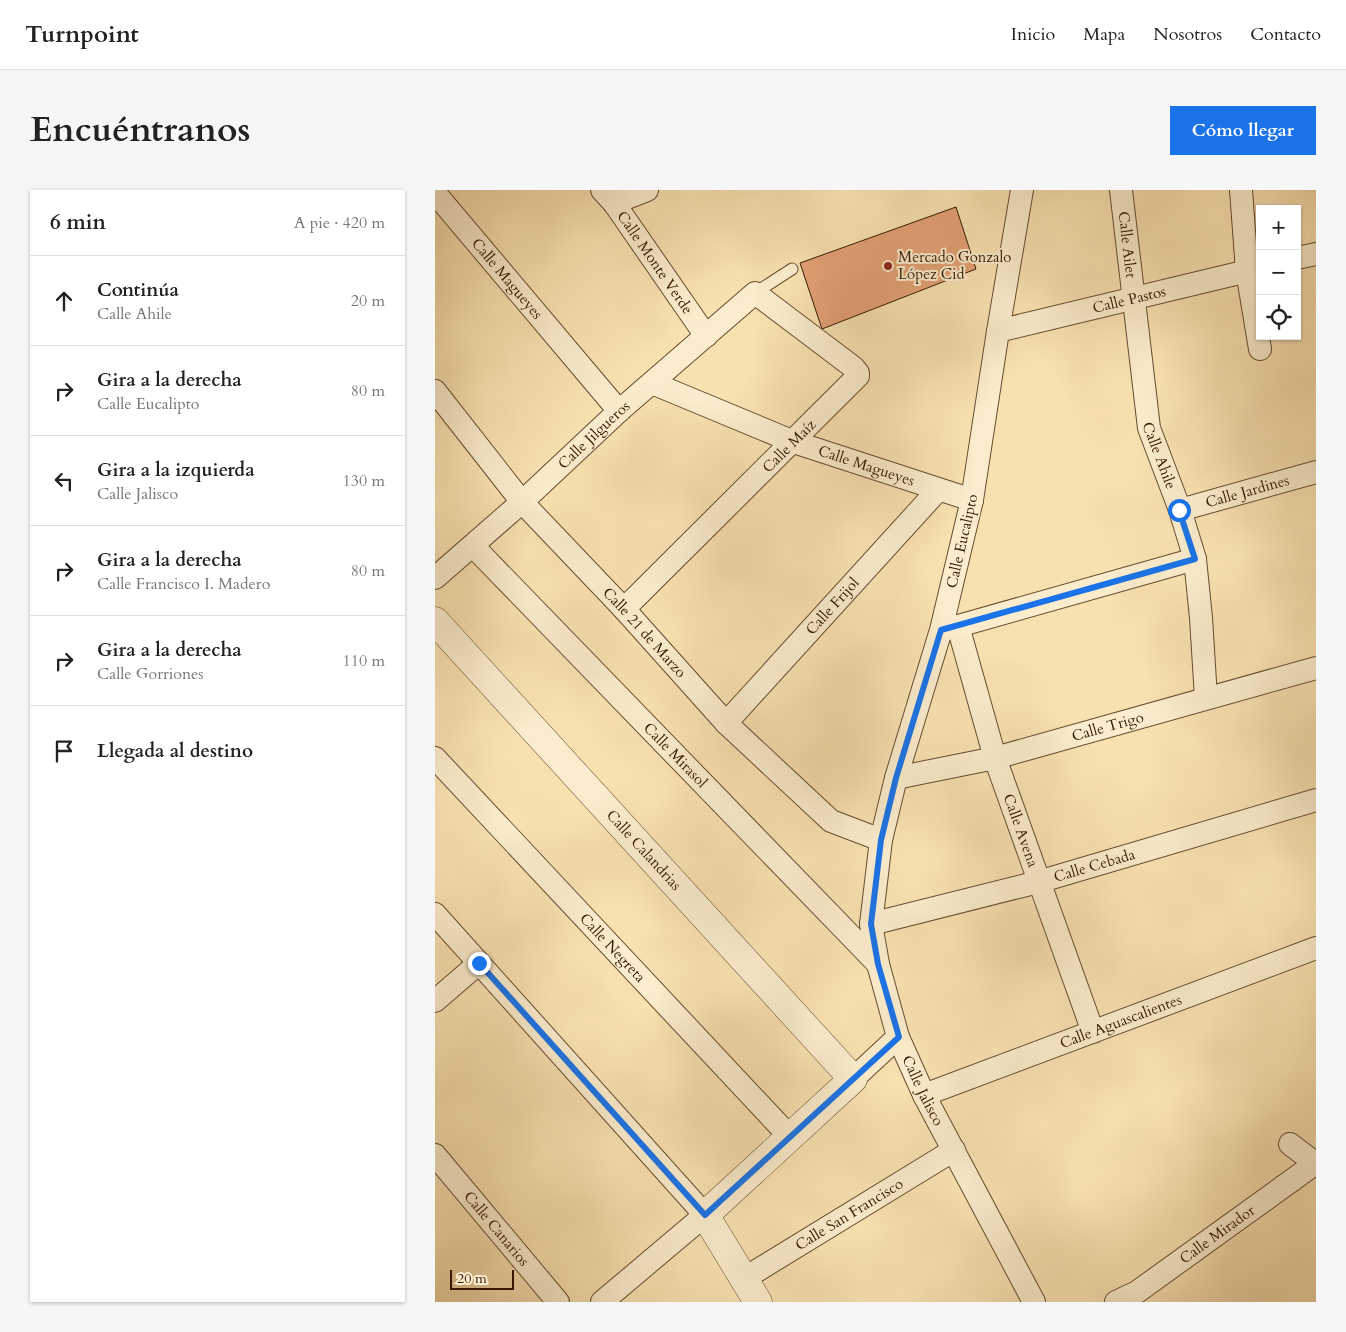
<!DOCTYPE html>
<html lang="es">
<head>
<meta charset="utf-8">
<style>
	body { margin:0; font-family:Cardo,serif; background:#f6f6f6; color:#222 }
	.controls { position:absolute; right:15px; top:15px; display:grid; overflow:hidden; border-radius:0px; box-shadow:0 1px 4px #0004 }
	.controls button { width:45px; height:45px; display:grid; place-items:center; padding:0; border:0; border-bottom:1px solid #e0e0e0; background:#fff; color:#222; font:25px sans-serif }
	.scale { position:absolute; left:15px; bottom:12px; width:64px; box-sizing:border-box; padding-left:5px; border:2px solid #371903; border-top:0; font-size:14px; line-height:18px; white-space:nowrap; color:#371903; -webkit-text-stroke:4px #faeccc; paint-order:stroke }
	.stop { position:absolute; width:15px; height:15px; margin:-11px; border:4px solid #1a73e8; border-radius:50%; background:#fff }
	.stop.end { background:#1a73e8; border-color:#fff; box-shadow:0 1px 5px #0008 }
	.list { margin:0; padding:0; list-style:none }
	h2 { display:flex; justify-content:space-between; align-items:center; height:65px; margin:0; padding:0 20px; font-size:21px }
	h2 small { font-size:16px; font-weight:400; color:#767676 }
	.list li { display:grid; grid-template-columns:32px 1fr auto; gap:15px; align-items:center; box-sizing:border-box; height:90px; padding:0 20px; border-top:1px solid #e0e0e0 }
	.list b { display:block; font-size:19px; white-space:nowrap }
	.list p { margin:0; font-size:16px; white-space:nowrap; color:#767676 }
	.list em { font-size:16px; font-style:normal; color:#767676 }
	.icon { flex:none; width:28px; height:28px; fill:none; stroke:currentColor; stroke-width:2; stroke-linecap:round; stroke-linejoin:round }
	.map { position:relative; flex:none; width:881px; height:1112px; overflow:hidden; border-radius:0px }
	header { display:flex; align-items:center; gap:30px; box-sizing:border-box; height:70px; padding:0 25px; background:#fff; border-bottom:1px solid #e0e0e0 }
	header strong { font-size:24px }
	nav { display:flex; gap:28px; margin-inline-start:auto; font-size:18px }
	.intro { display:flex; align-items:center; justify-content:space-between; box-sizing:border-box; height:120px; padding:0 30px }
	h1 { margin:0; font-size:35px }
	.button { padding:12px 22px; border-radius:0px; background:#1a73e8; color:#fff; font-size:18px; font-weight:700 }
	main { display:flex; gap:30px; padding:0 30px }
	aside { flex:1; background:#fff; border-radius:0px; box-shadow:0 1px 4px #0004 }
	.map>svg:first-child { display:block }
	.building { fill:#e2a074; stroke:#371903 }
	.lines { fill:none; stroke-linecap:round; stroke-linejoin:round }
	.service-casing { stroke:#674b2e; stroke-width:13 }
	.minor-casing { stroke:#674b2e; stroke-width:24 }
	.tertiary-casing { stroke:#674b2e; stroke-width:29 }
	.service { stroke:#faeccc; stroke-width:11 }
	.minor { stroke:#faeccc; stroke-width:22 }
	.tertiary { stroke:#faeccc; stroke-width:28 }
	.route { stroke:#1a73e8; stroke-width:6 }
	.poi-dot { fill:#8f2418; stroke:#faeccc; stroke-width:2 }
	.labels { text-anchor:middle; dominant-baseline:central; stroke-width:4; stroke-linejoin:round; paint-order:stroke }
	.street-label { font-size:15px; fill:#371903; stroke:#faeccc }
	.poi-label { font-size:15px; fill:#371903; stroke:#faeccc; text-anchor:start }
</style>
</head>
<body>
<header>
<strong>Turnpoint</strong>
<nav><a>Inicio</a><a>Mapa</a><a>Nosotros</a><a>Contacto</a></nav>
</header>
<div class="intro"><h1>Encuéntranos</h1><a class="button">Cómo llegar</a></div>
<main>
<aside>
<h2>6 min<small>A pie · 420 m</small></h2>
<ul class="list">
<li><svg class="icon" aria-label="ahead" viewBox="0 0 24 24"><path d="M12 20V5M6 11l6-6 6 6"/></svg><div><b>Continúa</b><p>Calle Ahile</p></div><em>20 m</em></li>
<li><svg class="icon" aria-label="right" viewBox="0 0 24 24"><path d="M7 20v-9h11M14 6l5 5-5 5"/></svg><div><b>Gira a la derecha</b><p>Calle Eucalipto</p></div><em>80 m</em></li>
<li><svg class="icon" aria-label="left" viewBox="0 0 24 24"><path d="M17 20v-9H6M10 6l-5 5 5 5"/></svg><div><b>Gira a la izquierda</b><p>Calle Jalisco</p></div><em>130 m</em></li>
<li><svg class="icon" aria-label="right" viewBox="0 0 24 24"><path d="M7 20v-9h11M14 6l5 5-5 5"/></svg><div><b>Gira a la derecha</b><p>Calle Francisco I. Madero</p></div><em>80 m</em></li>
<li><svg class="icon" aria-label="right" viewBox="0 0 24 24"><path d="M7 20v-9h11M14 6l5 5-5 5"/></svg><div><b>Gira a la derecha</b><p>Calle Gorriones</p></div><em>110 m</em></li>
<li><svg class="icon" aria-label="arrive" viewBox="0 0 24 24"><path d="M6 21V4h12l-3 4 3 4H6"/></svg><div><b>Llegada al destino</b></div></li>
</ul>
</aside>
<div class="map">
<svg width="881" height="1112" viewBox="0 0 881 1112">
	<rect width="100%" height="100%" fill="#f8e1b1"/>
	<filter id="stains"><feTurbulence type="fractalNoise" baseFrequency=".004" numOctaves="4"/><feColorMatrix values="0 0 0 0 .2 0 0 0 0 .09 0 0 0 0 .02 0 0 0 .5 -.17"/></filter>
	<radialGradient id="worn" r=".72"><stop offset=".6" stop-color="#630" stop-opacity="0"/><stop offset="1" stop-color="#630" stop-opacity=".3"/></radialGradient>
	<!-- building -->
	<polygon class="building" points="521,17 541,79 387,139 365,73"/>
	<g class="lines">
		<defs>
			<polyline id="service" points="320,103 357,79"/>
			<g id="minor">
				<path id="s1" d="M167,0L179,13L271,146"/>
				<path id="s2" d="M587,0L563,141L537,310L506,440L461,588L446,650L436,734L443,774L463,847L489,905L599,1112"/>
				<path id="s3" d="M686,0L714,238L745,320L760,369L766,428L771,508"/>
				<polyline points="806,0 812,81 825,159"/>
				<path id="s4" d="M0,3L184,221"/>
				<polyline points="179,13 212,0"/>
				<polyline points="862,68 881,64"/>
				<path id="s5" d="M563,141L825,78"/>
				<path id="s6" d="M217,193L359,252L537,310"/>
				<path id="s7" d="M0,201L87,312L189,419L291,533L396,631L446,650"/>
				<path id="s8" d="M745,320L881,282"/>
				<path id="s9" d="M38,356L443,774"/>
				<path id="s10" d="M0,388L87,312L184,221L320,103L418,177L423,183V186L189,419"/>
				<path id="s11" d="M523,436L560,568L658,842"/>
				<polyline points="509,440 760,369"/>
				<path id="s12" d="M291,533L503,300"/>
				<path id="s13" d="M0,568L355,947"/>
				<path id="s14" d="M461,588L560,568L881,478"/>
				<polyline points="0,724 270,1025 167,1112"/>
				<path id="s15" d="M436,734L603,692L881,610"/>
				<polyline points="0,811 44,773"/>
				<polyline points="418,889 463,847"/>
				<path id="s16" d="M489,905L881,758"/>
				<polyline points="855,954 880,973"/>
				<path id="s17" d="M0,965L123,1112"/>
				<path id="s18" d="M310,1088L519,960"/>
				<path id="s19" d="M681,1112L702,1102L881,973"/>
			</g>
			<g id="tertiary">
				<path id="s20" d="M0,431L418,889L270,1025L323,1112"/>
			</g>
		</defs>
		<!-- service casing -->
		<use href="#service" class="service-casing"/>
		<!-- minor casing -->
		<use href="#minor" class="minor-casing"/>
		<!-- tertiary casing -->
		<use href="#tertiary" class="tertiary-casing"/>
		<!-- service -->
		<use href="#service" class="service"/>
		<!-- minor -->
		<use href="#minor" class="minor"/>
		<!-- tertiary -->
		<use href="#tertiary" class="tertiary"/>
	</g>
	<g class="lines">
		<!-- route -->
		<polyline class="route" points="44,773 270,1025 464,847 443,774 436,734 446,650 461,588 506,440 760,369 744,320"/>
	</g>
	<!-- markers -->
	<circle class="poi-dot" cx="453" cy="76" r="5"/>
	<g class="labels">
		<!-- street labels -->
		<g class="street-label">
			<text stroke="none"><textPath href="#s3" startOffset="55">Calle Ailet</textPath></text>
			<text stroke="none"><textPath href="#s1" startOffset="90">Calle Monte Verde</textPath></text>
			<text stroke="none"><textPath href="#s4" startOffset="112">Calle Magueyes</textPath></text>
			<text stroke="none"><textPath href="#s5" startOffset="135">Calle Pastos</textPath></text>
			<text stroke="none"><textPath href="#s10" startOffset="214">Calle Jilgueros</textPath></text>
			<text transform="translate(354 256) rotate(-45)">Calle Maíz</text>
			<text stroke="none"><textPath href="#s3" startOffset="269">Calle Ahile</textPath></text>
			<text stroke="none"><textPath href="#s6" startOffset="230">Calle Magueyes</textPath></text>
			<text stroke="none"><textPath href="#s8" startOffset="70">Calle Jardines</textPath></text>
			<text transform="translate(527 351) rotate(-77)">Calle Eucalipto</text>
			<text stroke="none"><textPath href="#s12" startOffset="158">Calle Frijol</textPath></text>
			<text stroke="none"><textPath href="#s7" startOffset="320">Calle 21 de Marzo</textPath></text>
			<text stroke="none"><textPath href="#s14" startOffset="218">Calle Trigo</textPath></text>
			<text stroke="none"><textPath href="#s9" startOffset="291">Calle Mirasol</textPath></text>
			<text stroke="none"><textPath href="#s11" startOffset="214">Calle Avena</textPath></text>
			<text stroke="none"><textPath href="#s20" startOffset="310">Calle Calandrias</textPath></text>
			<text stroke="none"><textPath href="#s15" startOffset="231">Calle Cebada</textPath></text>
			<text stroke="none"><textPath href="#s13" startOffset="260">Calle Negreta</textPath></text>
			<text stroke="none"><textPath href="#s16" startOffset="210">Calle Aguascalientes</textPath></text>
			<text stroke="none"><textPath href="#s2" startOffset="926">Calle Jalisco</textPath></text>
			<text stroke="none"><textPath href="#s18" startOffset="122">Calle San Francisco</textPath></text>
			<text stroke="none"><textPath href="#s17" startOffset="96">Calle Canarios</textPath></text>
			<text stroke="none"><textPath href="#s19" startOffset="122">Calle Mirador</textPath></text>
		</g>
		<!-- poi labels -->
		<g class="poi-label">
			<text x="463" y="67">Mercado Gonzalo<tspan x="463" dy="17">López Cid</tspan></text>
		</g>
	</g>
	<rect width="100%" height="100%" filter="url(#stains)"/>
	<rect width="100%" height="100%" fill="url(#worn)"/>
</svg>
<div class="controls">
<button>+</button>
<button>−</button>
<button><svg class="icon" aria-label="locate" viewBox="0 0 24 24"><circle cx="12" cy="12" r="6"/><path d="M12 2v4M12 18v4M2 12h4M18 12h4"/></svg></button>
</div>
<div class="scale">20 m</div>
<div class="stop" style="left:744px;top:320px"></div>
<div class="stop end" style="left:44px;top:773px"></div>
</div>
</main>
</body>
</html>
